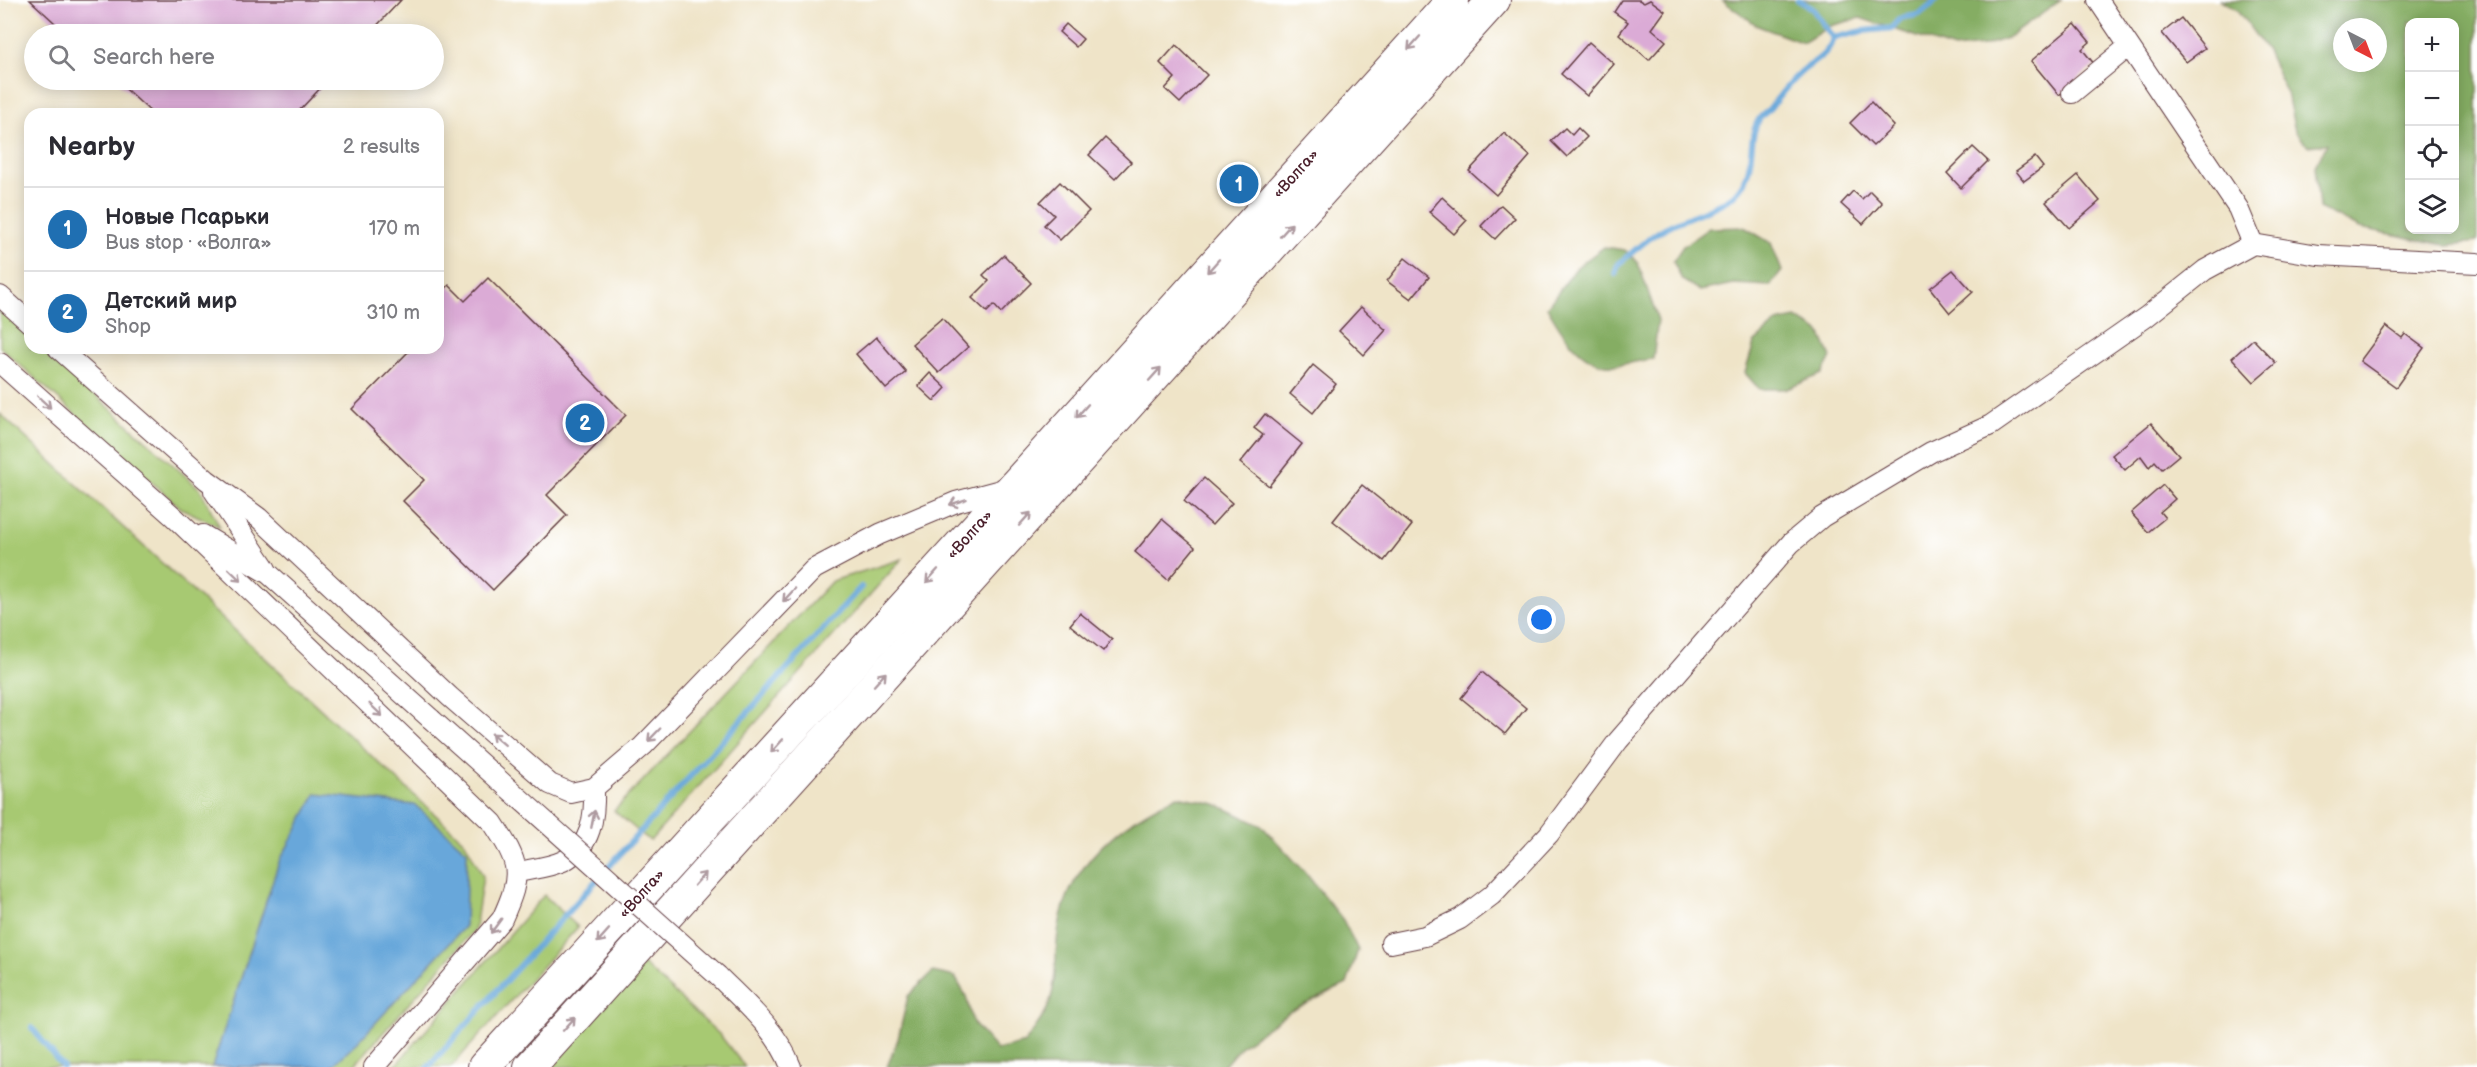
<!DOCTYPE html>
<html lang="en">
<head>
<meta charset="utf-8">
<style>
	body { margin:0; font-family:"Balsamiq Sans",sans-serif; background:#f7f7f7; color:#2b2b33 }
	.controls { position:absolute; right:18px; top:18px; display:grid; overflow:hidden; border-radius:12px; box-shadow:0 3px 15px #0003 }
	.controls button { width:54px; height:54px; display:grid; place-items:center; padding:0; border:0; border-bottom:2px solid #e1e1e2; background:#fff; color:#2b2b33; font:30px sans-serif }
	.compass { position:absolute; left:2333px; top:18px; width:54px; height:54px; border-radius:50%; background:#fff; box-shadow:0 3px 15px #0003; rotate:138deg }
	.you { position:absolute; left:1542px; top:620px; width:21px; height:21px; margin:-15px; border:4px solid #fff; border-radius:50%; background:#1a73e8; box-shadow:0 0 0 9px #1a73e833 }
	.badge { display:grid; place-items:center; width:39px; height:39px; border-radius:50%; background:#1f6fb2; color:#fff; font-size:20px; font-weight:700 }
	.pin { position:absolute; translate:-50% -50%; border:3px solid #fff; box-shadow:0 2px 6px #0006 }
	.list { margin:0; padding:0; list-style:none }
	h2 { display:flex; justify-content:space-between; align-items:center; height:78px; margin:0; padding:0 24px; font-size:26px }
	h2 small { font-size:20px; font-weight:400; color:#7c7c81 }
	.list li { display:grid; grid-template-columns:39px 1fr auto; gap:18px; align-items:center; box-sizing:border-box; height:84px; padding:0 24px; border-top:2px solid #e1e1e2 }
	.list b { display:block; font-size:22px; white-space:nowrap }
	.list p { margin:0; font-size:20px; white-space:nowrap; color:#7c7c81 }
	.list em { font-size:20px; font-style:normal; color:#7c7c81 }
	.icon { flex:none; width:33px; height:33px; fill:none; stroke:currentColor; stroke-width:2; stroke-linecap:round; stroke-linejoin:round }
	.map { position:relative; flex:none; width:2477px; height:1067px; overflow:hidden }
	.search { position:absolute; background:#fff; box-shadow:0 3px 15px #0003; left:24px; top:24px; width:420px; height:66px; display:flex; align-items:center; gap:15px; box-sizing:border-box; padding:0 21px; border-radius:33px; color:#7c7c81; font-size:22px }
	.panel { position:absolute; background:#fff; box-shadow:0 3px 15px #0003; left:24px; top:108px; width:420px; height:246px; border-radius:18px }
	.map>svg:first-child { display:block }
	.green { fill:#a7c972; stroke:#78744e; stroke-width:1.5 }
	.forest { fill:#85ad64; stroke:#686648; stroke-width:1.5; fill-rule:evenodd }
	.water { fill:#67a7da; stroke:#586382; stroke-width:1.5 }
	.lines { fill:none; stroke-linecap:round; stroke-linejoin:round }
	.stream { stroke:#67a7da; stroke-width:6 }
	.building { fill:#dbabd6 }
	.minor-casing { stroke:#633d43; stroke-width:22 }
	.trunk-casing { stroke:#633d43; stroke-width:34 }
	.minor { stroke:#fff; stroke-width:20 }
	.trunk { stroke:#fff; stroke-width:32 }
	.minor-bridge-casing { stroke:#633d43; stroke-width:22; stroke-linecap:butt }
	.minor-bridge { stroke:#fff; stroke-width:20 }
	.oneway { stroke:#ae9aa0 }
	.labels { text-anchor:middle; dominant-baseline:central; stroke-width:4.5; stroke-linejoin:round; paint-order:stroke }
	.street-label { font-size:16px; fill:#4a1f2b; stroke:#fff }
</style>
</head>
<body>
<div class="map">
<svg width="2477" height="1067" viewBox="0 0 2477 1067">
	<rect width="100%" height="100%" fill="#fff"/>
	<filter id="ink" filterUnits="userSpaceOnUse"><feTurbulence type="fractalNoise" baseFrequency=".0167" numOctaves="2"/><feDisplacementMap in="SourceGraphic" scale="12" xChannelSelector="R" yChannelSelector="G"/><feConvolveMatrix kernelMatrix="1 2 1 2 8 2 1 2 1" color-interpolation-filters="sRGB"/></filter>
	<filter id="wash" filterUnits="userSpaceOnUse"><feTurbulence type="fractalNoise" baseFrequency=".008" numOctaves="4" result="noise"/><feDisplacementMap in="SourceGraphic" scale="24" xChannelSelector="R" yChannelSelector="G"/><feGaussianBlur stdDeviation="1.35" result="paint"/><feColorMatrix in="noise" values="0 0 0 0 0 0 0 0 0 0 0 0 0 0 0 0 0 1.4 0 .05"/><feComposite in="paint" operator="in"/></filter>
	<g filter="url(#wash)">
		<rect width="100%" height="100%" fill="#efe4c8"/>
		<!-- green -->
		<g class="green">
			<polygon points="0,309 30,336 30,348 43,348 200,489 220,527 181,508 0,347"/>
			<polygon points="0,414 465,842 483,876 475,929 353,1067 0,1067"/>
			<polygon points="902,559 650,841 614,811 832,581"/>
			<polygon points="544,895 578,927 451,1067 394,1067"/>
			<polygon points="643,964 720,1035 745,1067 550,1067"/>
		</g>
		<!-- forest -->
		<g class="forest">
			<polygon points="1722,0 2061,0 2010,37 1983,46 1954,49 1860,18 1830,26 1803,43 1758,26"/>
			<path d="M2221,0H2477V242L2446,245L2360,228L2319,208L2315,166L2327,144L2308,146L2295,131L2287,94L2267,51L2238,11ZM2454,22V230H2410V22ZM2342,27H2378V63H2342Z"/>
			<polygon points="1744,227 1771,243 1782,271 1770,286 1733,284 1700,291 1682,280 1673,261 1683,246 1709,228"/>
			<path d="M1604,247L1625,250L1638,263L1658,320L1653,359C1641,360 1617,367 1606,365C1578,360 1560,330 1547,307L1577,267Z"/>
			<polygon points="1796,318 1820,332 1831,357 1822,374 1787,389 1759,389 1745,373 1754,343 1777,322"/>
			<path d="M1178,796L1216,804L1262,826L1304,871L1343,920L1358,950L1347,984L1291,1011L1241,1046L1223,1067H887L898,1039L908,996L933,972L955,977L966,996L973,1023L997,1050L1025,1043C1032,1031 1045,1017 1049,1004C1058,979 1054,952 1059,926C1070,862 1122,821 1178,796Z"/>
		</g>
		<!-- water -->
		<polygon class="water" points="316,794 415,805 467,851 465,926 358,1042 331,1067 212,1067 279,862"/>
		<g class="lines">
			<!-- stream -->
			<g class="stream">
				<path d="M1833,38L1863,31L1893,28C1901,11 1910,20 1921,13C1927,10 1931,4 1936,0"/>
				<path d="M1615,274L1618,264C1634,252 1651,234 1669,226C1686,217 1723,206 1735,194C1759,170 1745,139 1760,118C1763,114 1767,112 1770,108C1779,97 1788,84 1799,74C1811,62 1829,56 1833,38L1812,8L1798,0"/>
				<polyline points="32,1028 63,1067"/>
				<polyline points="428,1067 861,587"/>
			</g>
		</g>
		<g id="blocks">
			<!-- building -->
			<g class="building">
				<polygon points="30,0 401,0 369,34 67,34"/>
				<polygon points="1622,0 1639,0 1644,3 1650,0 1665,11 1652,29 1666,41 1649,60 1619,34 1628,22 1614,12"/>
				<polygon points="2181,18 2205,48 2186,62 2162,33"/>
				<polygon points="1066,24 1083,39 1076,47 1059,32"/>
				<polygon points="2075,24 2090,42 2082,49 2095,65 2059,95 2031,61"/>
				<polygon points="1589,42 1614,64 1587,96 1561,74"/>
				<polygon points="1176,45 1207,75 1180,103 1165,89 1175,78 1160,63"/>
				<polygon points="116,80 328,80 296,114 153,114"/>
				<polygon points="1871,102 1894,126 1873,146 1850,123"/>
				<polygon points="1565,128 1572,135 1578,128 1587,137 1567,157 1551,141"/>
				<polygon points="1504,133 1530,156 1496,195 1469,171"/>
				<polygon points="1105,138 1131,162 1115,179 1089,155"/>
				<polygon points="1973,147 1988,161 1961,188 1947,173"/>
				<polygon points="2035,157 2043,167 2024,181 2016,171"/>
				<polygon points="2078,175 2100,201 2069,228 2046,202"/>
				<polygon points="1060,182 1089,211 1060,240 1044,225 1054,215 1040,202"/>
				<polygon points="1853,191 1862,199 1870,191 1882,203 1863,224 1841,204"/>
				<polygon points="1442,197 1467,220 1454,234 1429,212"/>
				<polygon points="1501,205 1515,218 1495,239 1481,226"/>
				<polygon points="1004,255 1031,283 1001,313 994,305 987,312 972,298 989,281 983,275"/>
				<polygon points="1405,258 1429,277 1411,299 1387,281"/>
				<polygon points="1953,270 1973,292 1950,313 1930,288"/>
				<polygon points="488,278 626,415 547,495 567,515 493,590 403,501 424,480 352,409 412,348 438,348 438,296 449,285 465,301"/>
				<polygon points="1361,307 1386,330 1364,355 1339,331"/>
				<polygon points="942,318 968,347 939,373 912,344"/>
				<polygon points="2386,326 2402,338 2405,334 2424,348 2396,387 2360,361"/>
				<polygon points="876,337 906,372 886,389 856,354"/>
				<polygon points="2253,339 2276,363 2254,382 2232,358"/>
				<polygon points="1313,365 1336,384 1313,413 1290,394"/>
				<polygon points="930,373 946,388 934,401 918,386"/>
				<polygon points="1265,414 1302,444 1269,486 1240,463 1263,435 1254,428"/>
				<polygon points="2151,423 2179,455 2162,469 2155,461 2149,467 2141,456 2125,470 2112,455"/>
				<polygon points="1204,478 1232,503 1212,525 1184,501"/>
				<polygon points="1362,485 1412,525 1384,561 1333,521"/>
				<polygon points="2163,485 2175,499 2160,512 2165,518 2148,532 2131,513"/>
				<polygon points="1162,519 1195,547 1168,580 1135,552"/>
				<polygon points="1080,613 1112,639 1103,651 1070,625"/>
				<polygon points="1482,672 1526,708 1505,734 1461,698"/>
			</g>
		</g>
	</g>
	<g filter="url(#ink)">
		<use href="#blocks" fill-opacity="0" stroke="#633d43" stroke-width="1.5"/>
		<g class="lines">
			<defs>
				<g id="minor">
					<polyline points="2098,0 2238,208 2253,244"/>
					<polyline points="2072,93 2128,47"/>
					<polyline points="0,296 30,323"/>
					<polyline points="58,348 207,480 259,518 450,697 550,784 571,793 594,788 643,746 814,569 880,534 956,502 1012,487"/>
					<path d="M0,363L174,517L493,823C520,864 523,873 502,919L374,1067"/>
					<polyline points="214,491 266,569"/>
					<polyline points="203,535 269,574 431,719"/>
					<path d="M518,872C532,869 550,867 563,861C592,847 595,816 594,788"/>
					<polyline points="1391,943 1425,936 1460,919 1492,895 1549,834 1618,741 1705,641 1791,543 1822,517 1931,452 1991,425 2146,317 2205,270 2253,244 2318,255 2477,263"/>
					<path d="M718,976C745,1003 777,1030 791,1067"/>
				</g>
				<g id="trunk">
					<polyline points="484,1067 1014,486 1453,0"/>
					<polyline points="530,1067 1494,0"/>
				</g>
			</defs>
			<!-- minor casing -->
			<use href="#minor" class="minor-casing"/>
			<!-- trunk casing -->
			<use href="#trunk" class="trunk-casing"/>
			<!-- minor -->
			<use href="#minor" class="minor"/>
			<!-- trunk -->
			<use href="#trunk" class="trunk"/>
			<defs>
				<polyline id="minor-bridge" points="431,719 718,976"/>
			</defs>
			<!-- minor-bridge casing -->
			<use href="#minor-bridge" class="minor-bridge-casing"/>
			<!-- minor-bridge -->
			<use href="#minor-bridge" class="minor-bridge"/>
		</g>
		<!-- one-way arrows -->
		<defs><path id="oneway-shaft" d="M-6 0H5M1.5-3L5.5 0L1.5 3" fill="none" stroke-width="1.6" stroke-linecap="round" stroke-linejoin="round" transform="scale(1.5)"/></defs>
		<g class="oneway">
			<use href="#oneway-shaft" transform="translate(1414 43) rotate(132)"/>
			<use href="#oneway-shaft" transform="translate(1286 230) rotate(-48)"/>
			<use href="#oneway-shaft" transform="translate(1213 266) rotate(132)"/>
			<use href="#oneway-shaft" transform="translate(1155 374) rotate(-48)"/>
			<use href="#oneway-shaft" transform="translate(44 402) rotate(42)"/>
			<use href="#oneway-shaft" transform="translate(1082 411) rotate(132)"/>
			<use href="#oneway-shaft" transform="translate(958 502) rotate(162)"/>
			<use href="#oneway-shaft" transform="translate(1025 519) rotate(-48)"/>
			<use href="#oneway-shaft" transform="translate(235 575) rotate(44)"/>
			<use href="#oneway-shaft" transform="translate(932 576) rotate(132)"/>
			<use href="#oneway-shaft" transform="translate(789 595) rotate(133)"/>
			<use href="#oneway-shaft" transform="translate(880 679) rotate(-48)"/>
			<use href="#oneway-shaft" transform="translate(376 710) rotate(44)"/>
			<use href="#oneway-shaft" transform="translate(654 735) rotate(134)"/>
			<use href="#oneway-shaft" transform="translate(498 739) rotate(-139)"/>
			<use href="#oneway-shaft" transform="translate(777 746) rotate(132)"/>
			<use href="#oneway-shaft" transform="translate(593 819) rotate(-79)"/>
			<use href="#oneway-shaft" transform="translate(700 879) rotate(-48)"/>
			<use href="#oneway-shaft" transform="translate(496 926) rotate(126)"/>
			<use href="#oneway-shaft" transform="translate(603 936) rotate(132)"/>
			<use href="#oneway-shaft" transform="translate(569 1024) rotate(-48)"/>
		</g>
	</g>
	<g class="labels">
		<!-- street labels -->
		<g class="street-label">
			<text transform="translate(1296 174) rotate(-48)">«Волга»</text>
			<text transform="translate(970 535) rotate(-48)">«Волга»</text>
			<text transform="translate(642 894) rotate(-48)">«Волга»</text>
		</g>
	</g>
</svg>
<div class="controls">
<button>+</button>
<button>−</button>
<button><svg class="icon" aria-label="locate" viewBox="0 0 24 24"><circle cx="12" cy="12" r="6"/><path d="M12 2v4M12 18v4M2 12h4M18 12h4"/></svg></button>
<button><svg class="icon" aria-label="layers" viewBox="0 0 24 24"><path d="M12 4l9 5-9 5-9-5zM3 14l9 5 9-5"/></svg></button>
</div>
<svg class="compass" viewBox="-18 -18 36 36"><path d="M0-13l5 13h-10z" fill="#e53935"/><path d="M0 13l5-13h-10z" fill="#7c7c81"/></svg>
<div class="you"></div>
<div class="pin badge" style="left:1239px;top:184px">1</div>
<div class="pin badge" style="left:585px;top:423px">2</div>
<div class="search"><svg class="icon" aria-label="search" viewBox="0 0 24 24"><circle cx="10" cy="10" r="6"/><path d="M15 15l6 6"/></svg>Search here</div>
<section class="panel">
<h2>Nearby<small>2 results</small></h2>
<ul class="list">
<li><span class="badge">1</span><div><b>Новые Псарьки</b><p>Bus stop · «Волга»</p></div><em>170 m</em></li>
<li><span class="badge">2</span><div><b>Детский мир</b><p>Shop</p></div><em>310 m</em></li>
</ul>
</section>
</div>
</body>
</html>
